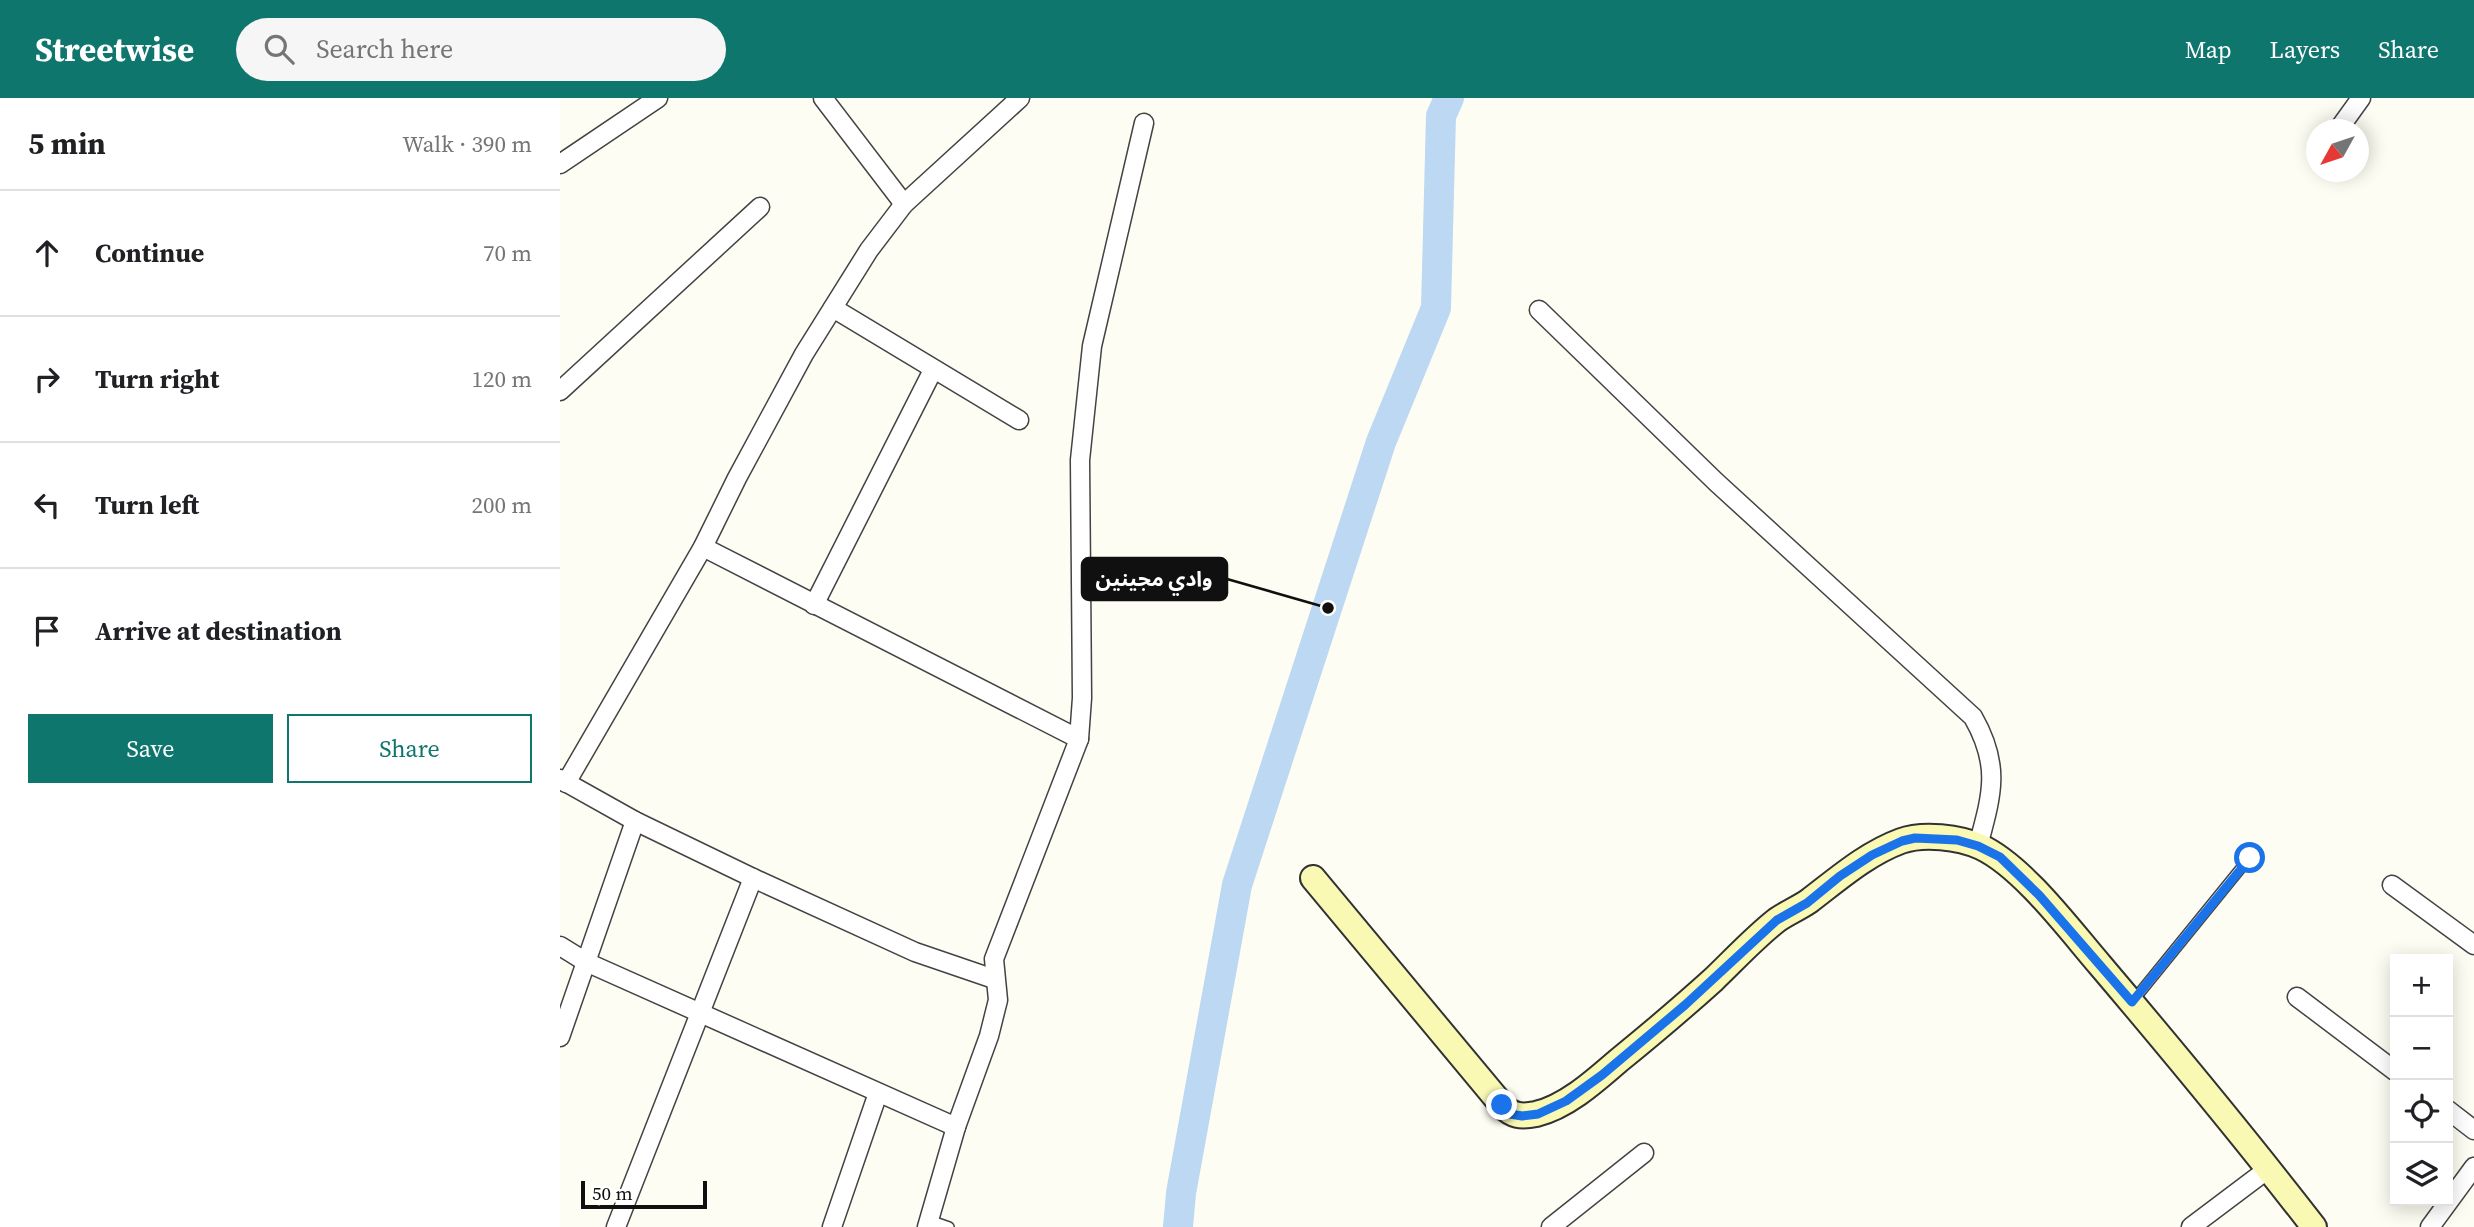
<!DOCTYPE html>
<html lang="en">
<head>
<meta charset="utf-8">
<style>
	body { margin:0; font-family:"Source Serif 4","Noto Sans Arabic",serif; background:#f6f6f6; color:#202124 }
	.controls { position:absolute; right:21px; bottom:21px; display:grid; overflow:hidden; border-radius:0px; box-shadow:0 4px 18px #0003 }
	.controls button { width:63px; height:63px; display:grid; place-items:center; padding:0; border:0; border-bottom:2px solid #e0e0e0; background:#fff; color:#202124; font:35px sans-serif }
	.compass { position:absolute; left:1746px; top:21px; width:63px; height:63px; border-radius:50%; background:#fff; box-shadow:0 4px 18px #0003; rotate:230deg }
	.scale { position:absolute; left:21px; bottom:18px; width:126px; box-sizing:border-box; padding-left:7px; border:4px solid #101010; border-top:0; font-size:19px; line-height:24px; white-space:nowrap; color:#101010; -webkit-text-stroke:5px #fff; paint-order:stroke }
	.stop { position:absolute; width:21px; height:21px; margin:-16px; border:5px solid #1a73e8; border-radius:50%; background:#fff }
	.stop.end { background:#1a73e8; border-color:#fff; box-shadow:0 2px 7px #0008 }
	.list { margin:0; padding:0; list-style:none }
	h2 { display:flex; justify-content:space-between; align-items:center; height:91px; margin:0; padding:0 28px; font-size:30px }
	h2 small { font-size:23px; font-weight:400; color:#757577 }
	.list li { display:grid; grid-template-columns:46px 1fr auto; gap:21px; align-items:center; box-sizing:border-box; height:126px; padding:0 28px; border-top:2px solid #e0e0e0 }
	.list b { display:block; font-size:26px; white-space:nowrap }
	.list em { font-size:23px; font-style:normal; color:#757577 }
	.actions { display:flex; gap:14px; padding:21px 28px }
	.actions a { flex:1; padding:16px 0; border:2px solid #0f766e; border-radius:0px; text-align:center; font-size:24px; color:#0f766e }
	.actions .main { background:#0f766e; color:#fff }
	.icon { flex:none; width:38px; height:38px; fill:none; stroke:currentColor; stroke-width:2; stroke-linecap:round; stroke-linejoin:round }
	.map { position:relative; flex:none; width:1914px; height:1129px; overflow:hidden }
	header { display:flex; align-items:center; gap:42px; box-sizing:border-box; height:98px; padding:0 35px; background:#0f766e; color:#fff }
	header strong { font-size:33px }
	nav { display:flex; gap:38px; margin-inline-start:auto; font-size:24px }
	.search { width:490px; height:63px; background:#f6f6f6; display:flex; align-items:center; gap:18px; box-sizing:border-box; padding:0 24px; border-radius:38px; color:#757577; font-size:26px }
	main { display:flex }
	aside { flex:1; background:#fff }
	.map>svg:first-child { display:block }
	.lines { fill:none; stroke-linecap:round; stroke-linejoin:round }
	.river { stroke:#bcd8f2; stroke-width:30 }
	.lane-casing { stroke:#434343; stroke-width:12 }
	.street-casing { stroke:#434343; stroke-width:21 }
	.secondary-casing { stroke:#323232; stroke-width:28 }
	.lane { stroke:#fff; stroke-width:9 }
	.street { stroke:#fff; stroke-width:18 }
	.secondary { stroke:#f9f9b4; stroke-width:24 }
	.route { stroke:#1a73e8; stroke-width:9 }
	.leader { fill:none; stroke:#101010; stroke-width:2.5 }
	.callout-dot { fill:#101010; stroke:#fff; stroke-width:2.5 }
	.callout { fill:#101010; stroke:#101010; stroke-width:2.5 }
	.callout-label { font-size:21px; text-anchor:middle; font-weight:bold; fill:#fff }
</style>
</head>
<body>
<header>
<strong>Streetwise</strong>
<div class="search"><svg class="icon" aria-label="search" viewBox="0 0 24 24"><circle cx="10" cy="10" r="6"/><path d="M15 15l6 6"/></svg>Search here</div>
<nav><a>Map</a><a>Layers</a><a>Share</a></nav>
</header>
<main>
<aside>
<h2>5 min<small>Walk · 390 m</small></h2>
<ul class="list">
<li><svg class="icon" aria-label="ahead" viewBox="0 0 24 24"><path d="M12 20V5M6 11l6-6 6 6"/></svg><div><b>Continue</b></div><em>70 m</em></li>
<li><svg class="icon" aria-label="right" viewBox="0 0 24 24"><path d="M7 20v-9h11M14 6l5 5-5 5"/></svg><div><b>Turn right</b></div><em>120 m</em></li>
<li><svg class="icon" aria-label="left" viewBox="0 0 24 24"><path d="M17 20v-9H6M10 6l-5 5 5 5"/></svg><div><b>Turn left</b></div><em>200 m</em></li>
<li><svg class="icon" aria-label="arrive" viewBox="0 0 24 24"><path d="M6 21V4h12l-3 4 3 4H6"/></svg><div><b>Arrive at destination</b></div></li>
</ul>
<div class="actions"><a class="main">Save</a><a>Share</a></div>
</aside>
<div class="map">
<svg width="1914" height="1129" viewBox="0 0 1914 1129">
	<rect width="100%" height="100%" fill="#fefdf3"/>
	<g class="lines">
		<!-- river -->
		<polyline class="river" points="618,1129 621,1095 677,787 821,344 876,210 881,18 889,0"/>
		<defs>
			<g id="lane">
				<polyline points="1573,903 1690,759"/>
				<polyline points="369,1122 389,1129"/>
			</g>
			<g id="street">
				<polyline points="263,0 344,106"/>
				<polyline points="1778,32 1801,0"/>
				<polyline points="0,66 98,0"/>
				<polyline points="273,210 459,322"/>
				<path d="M979,212L1156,384L1413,619C1441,668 1432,696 1418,748"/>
				<polyline points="0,293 200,109"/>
				<polyline points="143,449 519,641"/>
				<polyline points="254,507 373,272"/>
				<polyline points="0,681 75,723 193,780 355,854 434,881"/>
				<polyline points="6,685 143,449 177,380 244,256 309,152 344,106 460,0"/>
				<polyline points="1832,787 1914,847"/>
				<polyline points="0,848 26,864 396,1029"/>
				<polyline points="1737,899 1835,973"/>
				<polyline points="0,939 75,723"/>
				<polyline points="1888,1012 1914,1032"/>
				<polyline points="56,1129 193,780"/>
				<polyline points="272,1129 318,995"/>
				<polyline points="367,1129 396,1029 429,938 438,902 434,861 519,641 522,600 520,362 532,248 584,25"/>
				<polyline points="991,1129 1084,1055"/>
				<polyline points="1631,1129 1708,1071"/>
				<polyline points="1870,1129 1914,1069"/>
			</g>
			<path id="secondary" d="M753,780L942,1007C952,1018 961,1019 976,1016C1006,1009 1035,983 1058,963C1090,937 1122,910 1153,882C1174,862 1194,840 1217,822C1227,815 1239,810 1249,803C1278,781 1306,756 1341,743C1363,735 1399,739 1421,749C1463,769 1509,831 1540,867C1613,953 1685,1040 1754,1129"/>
		</defs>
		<!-- lane casing -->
		<use href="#lane" class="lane-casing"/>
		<!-- street casing -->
		<use href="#street" class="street-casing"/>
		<!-- secondary casing -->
		<use href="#secondary" class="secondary-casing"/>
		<!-- lane -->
		<use href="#lane" class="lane"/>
		<!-- street -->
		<use href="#street" class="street"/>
		<!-- secondary -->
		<use href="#secondary" class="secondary"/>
	</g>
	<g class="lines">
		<!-- route -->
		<polyline class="route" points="942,1007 950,1016 962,1018 978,1016 1006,1003 1042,977 1125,907 1217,822 1247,805 1280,778 1312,757 1342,743 1355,740 1397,742 1418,748 1440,759 1479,797 1572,904 1690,760"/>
	</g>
	<!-- callouts -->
	<path class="leader" d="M768 510L667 481"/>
	<circle class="callout-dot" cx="768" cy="510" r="7"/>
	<rect class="callout" x="522" y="460" width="145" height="42" rx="7"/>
	<g class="callout-label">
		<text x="594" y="488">وادي مجينين</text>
	</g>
</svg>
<div class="controls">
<button>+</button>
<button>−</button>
<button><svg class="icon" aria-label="locate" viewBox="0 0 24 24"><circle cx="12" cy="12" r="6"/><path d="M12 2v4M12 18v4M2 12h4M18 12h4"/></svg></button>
<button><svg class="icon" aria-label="layers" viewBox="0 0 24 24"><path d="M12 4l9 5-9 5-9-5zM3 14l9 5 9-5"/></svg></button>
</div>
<svg class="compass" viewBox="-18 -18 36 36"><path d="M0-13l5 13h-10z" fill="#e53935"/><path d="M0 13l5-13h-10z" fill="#757577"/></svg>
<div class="scale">50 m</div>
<div class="stop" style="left:1690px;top:760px"></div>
<div class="stop end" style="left:942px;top:1007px"></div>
</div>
</main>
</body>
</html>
